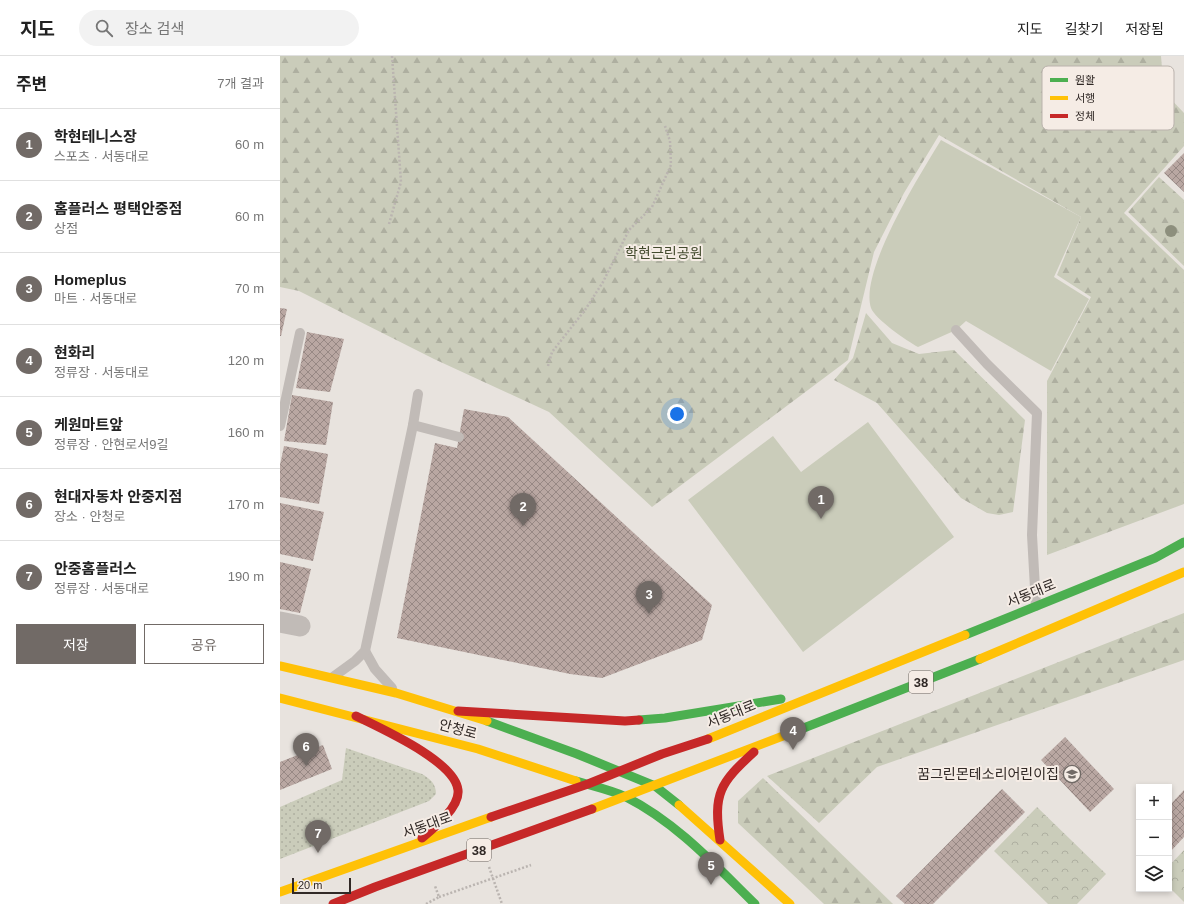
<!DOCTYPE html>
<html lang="ko">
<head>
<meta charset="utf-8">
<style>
	body { margin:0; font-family:Arial,"Noto Sans KR",sans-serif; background:#f2f2f2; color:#222 }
	.controls { position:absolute; right:12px; bottom:12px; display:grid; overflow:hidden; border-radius:0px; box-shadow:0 2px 6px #0003 }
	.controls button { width:36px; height:36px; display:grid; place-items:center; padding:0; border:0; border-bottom:1px solid #e0e0e0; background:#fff; color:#222; font:20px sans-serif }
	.scale { position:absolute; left:12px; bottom:10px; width:59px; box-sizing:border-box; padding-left:4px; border:2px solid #312926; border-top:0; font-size:11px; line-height:14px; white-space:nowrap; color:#312926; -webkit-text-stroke:3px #f5ece5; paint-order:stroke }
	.you { position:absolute; left:397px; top:358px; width:14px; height:14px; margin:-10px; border:3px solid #fff; border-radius:50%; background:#1a73e8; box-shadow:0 0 0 6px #1a73e833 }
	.badge { display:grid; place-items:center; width:26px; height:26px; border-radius:50%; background:#716a66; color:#fff; font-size:13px; font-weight:700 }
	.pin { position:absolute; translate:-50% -33px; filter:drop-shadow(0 1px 2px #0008) }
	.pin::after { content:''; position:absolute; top:21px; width:14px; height:12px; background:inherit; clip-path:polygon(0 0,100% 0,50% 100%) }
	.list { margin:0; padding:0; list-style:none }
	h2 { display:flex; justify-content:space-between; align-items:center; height:52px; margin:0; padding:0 16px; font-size:17px }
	h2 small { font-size:13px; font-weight:400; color:#767676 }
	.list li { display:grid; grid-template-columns:26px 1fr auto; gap:12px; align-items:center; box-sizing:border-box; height:72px; padding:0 16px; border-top:1px solid #e0e0e0 }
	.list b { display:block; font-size:15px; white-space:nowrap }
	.list p { margin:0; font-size:13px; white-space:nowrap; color:#767676 }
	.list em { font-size:13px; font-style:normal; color:#767676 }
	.actions { display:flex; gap:8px; padding:12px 16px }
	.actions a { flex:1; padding:9px 0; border:1px solid #716a66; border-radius:0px; text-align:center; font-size:14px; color:#716a66 }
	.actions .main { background:#716a66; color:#fff }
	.icon { flex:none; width:22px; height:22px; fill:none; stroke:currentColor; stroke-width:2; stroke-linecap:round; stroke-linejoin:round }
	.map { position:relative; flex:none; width:904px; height:848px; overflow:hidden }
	header { display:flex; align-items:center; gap:24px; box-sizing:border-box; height:56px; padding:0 20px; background:#fff; border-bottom:1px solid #e0e0e0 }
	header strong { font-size:19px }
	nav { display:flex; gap:22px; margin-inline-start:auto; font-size:14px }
	.search { width:280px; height:36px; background:#f2f2f2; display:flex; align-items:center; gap:10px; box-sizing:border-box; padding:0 14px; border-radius:22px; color:#767676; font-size:15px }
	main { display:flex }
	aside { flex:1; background:#fff }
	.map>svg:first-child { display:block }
	.grass { fill:url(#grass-dots) }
	.forest { fill:url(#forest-firs) }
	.park { fill:url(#park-crowns) }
	.garden { fill:#caccba }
	.building { fill:url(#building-cross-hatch) }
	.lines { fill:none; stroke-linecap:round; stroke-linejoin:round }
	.path { stroke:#bab4b0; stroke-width:2.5; stroke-dasharray:2 2; stroke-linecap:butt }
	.lane { stroke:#c1bbb7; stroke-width:10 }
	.street { stroke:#c1bbb7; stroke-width:21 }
	.fast { stroke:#4caf50; stroke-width:9 }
	.slow { stroke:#ffc107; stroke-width:9 }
	.jam { stroke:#c62828; stroke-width:9 }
	.tree { fill:#8d8f7d }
	.labels { text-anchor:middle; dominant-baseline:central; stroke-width:4; stroke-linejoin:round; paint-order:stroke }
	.shield { fill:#f5ece5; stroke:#6c645f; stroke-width:1 }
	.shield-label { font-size:13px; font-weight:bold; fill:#312926 }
	.park-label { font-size:14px; fill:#434b2e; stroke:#f5ece5 }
	.street-label { font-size:14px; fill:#312926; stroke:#f5ece5 }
	.poi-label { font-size:14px; fill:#312926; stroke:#f5ece5; text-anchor:end }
	.key { fill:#f5ece5; stroke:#bab2ac; stroke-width:1 }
	.key-label { font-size:11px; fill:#312926 }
</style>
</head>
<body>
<header>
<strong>지도</strong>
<div class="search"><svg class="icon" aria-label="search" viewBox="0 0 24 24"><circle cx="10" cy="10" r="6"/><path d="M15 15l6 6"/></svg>장소 검색</div>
<nav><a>지도</a><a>길찾기</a><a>저장됨</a></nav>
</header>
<main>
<aside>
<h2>주변<small>7개 결과</small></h2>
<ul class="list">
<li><span class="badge">1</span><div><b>학현테니스장</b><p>스포츠 · 서동대로</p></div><em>60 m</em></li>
<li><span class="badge">2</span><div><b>홈플러스 평택안중점</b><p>상점</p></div><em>60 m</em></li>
<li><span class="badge">3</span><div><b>Homeplus</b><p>마트 · 서동대로</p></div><em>70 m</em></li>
<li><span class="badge">4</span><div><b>현화리</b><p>정류장 · 서동대로</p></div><em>120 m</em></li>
<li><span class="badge">5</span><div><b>케원마트앞</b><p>정류장 · 안현로서9길</p></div><em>160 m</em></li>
<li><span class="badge">6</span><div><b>현대자동차 안중지점</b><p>장소 · 안청로</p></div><em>170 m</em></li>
<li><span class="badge">7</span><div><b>안중홈플러스</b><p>정류장 · 서동대로</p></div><em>190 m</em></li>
</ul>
<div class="actions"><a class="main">저장</a><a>공유</a></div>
</aside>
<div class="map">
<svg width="904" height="848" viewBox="0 0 904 848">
	<defs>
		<pattern id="grass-dots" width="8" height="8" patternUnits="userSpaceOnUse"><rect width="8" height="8" fill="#caccba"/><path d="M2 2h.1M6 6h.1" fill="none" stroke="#aeafa0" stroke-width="1.8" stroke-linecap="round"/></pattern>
		<pattern id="forest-firs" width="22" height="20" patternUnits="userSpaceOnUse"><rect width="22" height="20" fill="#caccba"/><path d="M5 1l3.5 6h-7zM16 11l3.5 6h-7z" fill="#aeafa0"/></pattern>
		<pattern id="park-crowns" width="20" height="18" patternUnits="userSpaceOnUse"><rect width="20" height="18" fill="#caccba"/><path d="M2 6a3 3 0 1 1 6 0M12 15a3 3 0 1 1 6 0" fill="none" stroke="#aeafa0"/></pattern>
		<pattern id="building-cross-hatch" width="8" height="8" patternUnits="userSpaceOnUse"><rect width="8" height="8" fill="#b9a7a2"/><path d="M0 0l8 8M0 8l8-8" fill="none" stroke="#978884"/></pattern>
	</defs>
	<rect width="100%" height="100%" fill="#e8e3de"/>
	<!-- grass -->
	<path class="grass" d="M66,692L142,718C150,723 156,727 156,738L149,745L0,803V751L62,724Z"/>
	<!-- forest -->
	<g class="forest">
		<polygon points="0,0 881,0 884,36 904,57 904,90 844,157 904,214 904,448 767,499 767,325 811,241 777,219 801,161 659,79 624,137 594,196 568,304 372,451 269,356 154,303 19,235 0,231"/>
		<polygon points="879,121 904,144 904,210 848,156"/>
		<polygon points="586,257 612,287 639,298 674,294 745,364 733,456 719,459 707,457 681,442 597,347 554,324 573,302"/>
		<polygon points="904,557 904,604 597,711 539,767 487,720"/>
		<polygon points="483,722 613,848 544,848 458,767 458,745"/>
	</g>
	<!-- park -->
	<g class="park">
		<polygon points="757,751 826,818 797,848 768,848 714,795"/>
		<polygon points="904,794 904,846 889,831 889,810"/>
	</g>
	<!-- garden -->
	<g class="garden">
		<path d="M661,84L801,161L774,221L809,243L771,315L686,265L676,274L638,291C627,285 595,263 591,252C579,215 641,117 661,84Z"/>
		<polygon points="588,366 674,481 523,596 408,444 493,380 521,416"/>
	</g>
	<!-- building -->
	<g class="building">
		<polygon points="904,97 904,136 884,117"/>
		<polygon points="0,252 7,253 1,280 0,280"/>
		<polygon points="27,276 64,283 50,336 16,332"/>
		<polygon points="12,339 53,346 46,389 4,385"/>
		<polygon points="184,353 228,361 432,549 422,584 322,622 290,618 117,582 155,387 177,392"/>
		<polygon points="4,390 48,398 39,448 0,441 0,409"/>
		<polygon points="0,447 44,456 33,505 0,498"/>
		<polygon points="0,506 31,513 20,557 0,553"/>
		<polygon points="785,681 834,733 810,756 761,704"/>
		<polygon points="43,689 52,713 0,734 0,706"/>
		<polygon points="722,733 745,756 653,848 625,848 616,840"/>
		<polygon points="904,734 904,781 889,797 889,750"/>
	</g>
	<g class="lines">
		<!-- path -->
		<g class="path">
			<polyline points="109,168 121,126 112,0"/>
			<polyline points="268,310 272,296 305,254 323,226 349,174 372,151 391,109 390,85 385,70"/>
			<polyline points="209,811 222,848"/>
			<polyline points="159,841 251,809"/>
			<polyline points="146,848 159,841 155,830"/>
		</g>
		<!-- lane -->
		<g class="lane">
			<polyline points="676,274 707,308 757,357 752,479 756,550"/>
			<polyline points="133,369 179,381"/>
			<polyline points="0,370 20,277"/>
			<polyline points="85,595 95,613 112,632"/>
			<polyline points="53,621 75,605 85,595 133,369 138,338"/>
		</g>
		<!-- street -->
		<polyline class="street" points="0,566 20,570"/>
		<!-- fast -->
		<g class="fast">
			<polyline points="685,579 875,502 904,486"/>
			<polyline points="359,664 385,662 501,643"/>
			<polyline points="207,665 297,698 375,730 399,749"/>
			<polyline points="516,675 700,603"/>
			<path d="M296,725C312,730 331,734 346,741C397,767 435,809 475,848"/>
		</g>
		<!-- slow -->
		<g class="slow">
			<polyline points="700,603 904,516"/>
			<polyline points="0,610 116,637 207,665"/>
			<polyline points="0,642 198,693 296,725"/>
			<polyline points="428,683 685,579"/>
			<polyline points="399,749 510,848"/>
			<polyline points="312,753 516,675"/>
			<polyline points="0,836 211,761"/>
		</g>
		<!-- jam -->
		<g class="jam">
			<polyline points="178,655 345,665 359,664"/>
			<path d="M76,660C100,672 175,705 178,734C180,751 154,772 142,782"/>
			<polyline points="211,761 308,728 382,698 428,683"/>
			<path d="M440,784C433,737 440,727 474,696"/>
			<polyline points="53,848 95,831 312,753"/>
		</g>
	</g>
	<!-- trees -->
	<circle class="tree" cx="891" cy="175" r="6"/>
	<!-- icons -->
	<defs>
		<symbol id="school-ring" viewBox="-11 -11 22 22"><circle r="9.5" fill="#f5ece5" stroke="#716a66" stroke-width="1.5"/><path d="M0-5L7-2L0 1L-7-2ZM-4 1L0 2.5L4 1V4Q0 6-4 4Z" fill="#716a66"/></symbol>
	</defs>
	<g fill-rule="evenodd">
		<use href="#school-ring" x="782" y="708" width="20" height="20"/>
	</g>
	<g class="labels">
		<!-- shield labels -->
		<g class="shield">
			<rect x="629" y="615" width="24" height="22" rx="3"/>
			<rect x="187" y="783" width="24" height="22" rx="3"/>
		</g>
		<g class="shield-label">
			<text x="641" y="626">38</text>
			<text x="199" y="794">38</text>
		</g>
		<!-- park labels -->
		<g class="park-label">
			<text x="384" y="197">학현근린공원</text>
		</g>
		<!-- street labels -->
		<g class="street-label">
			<text transform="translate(751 537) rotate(-22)">서동대로</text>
			<text transform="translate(451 658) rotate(-22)">서동대로</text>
			<text transform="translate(178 673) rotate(15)">안청로</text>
			<text transform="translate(147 769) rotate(-20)">서동대로</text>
		</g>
		<!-- poi labels -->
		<g class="poi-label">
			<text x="779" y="718">꿈그린몬테소리어린이집</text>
		</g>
	</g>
	<!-- legend -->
	<rect x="762" y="10" width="132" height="64" rx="6" class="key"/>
	<rect x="770" y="22" width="18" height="4" fill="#4caf50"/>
	<rect x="770" y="40" width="18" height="4" fill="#ffc107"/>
	<rect x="770" y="58" width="18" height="4" fill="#c62828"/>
	<g class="key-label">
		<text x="795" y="28">원활</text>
		<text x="795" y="46">서행</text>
		<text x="795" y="64">정체</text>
	</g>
</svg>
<div class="controls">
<button>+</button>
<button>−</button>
<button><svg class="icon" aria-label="layers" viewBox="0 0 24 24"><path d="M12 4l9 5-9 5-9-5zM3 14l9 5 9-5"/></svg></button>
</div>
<div class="scale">20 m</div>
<div class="you"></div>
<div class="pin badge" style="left:541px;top:463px">1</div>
<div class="pin badge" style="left:243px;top:470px">2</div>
<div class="pin badge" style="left:369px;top:558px">3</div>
<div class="pin badge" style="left:513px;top:694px">4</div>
<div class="pin badge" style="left:431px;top:829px">5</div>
<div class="pin badge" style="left:26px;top:710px">6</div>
<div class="pin badge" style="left:38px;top:797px">7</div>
</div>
</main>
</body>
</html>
